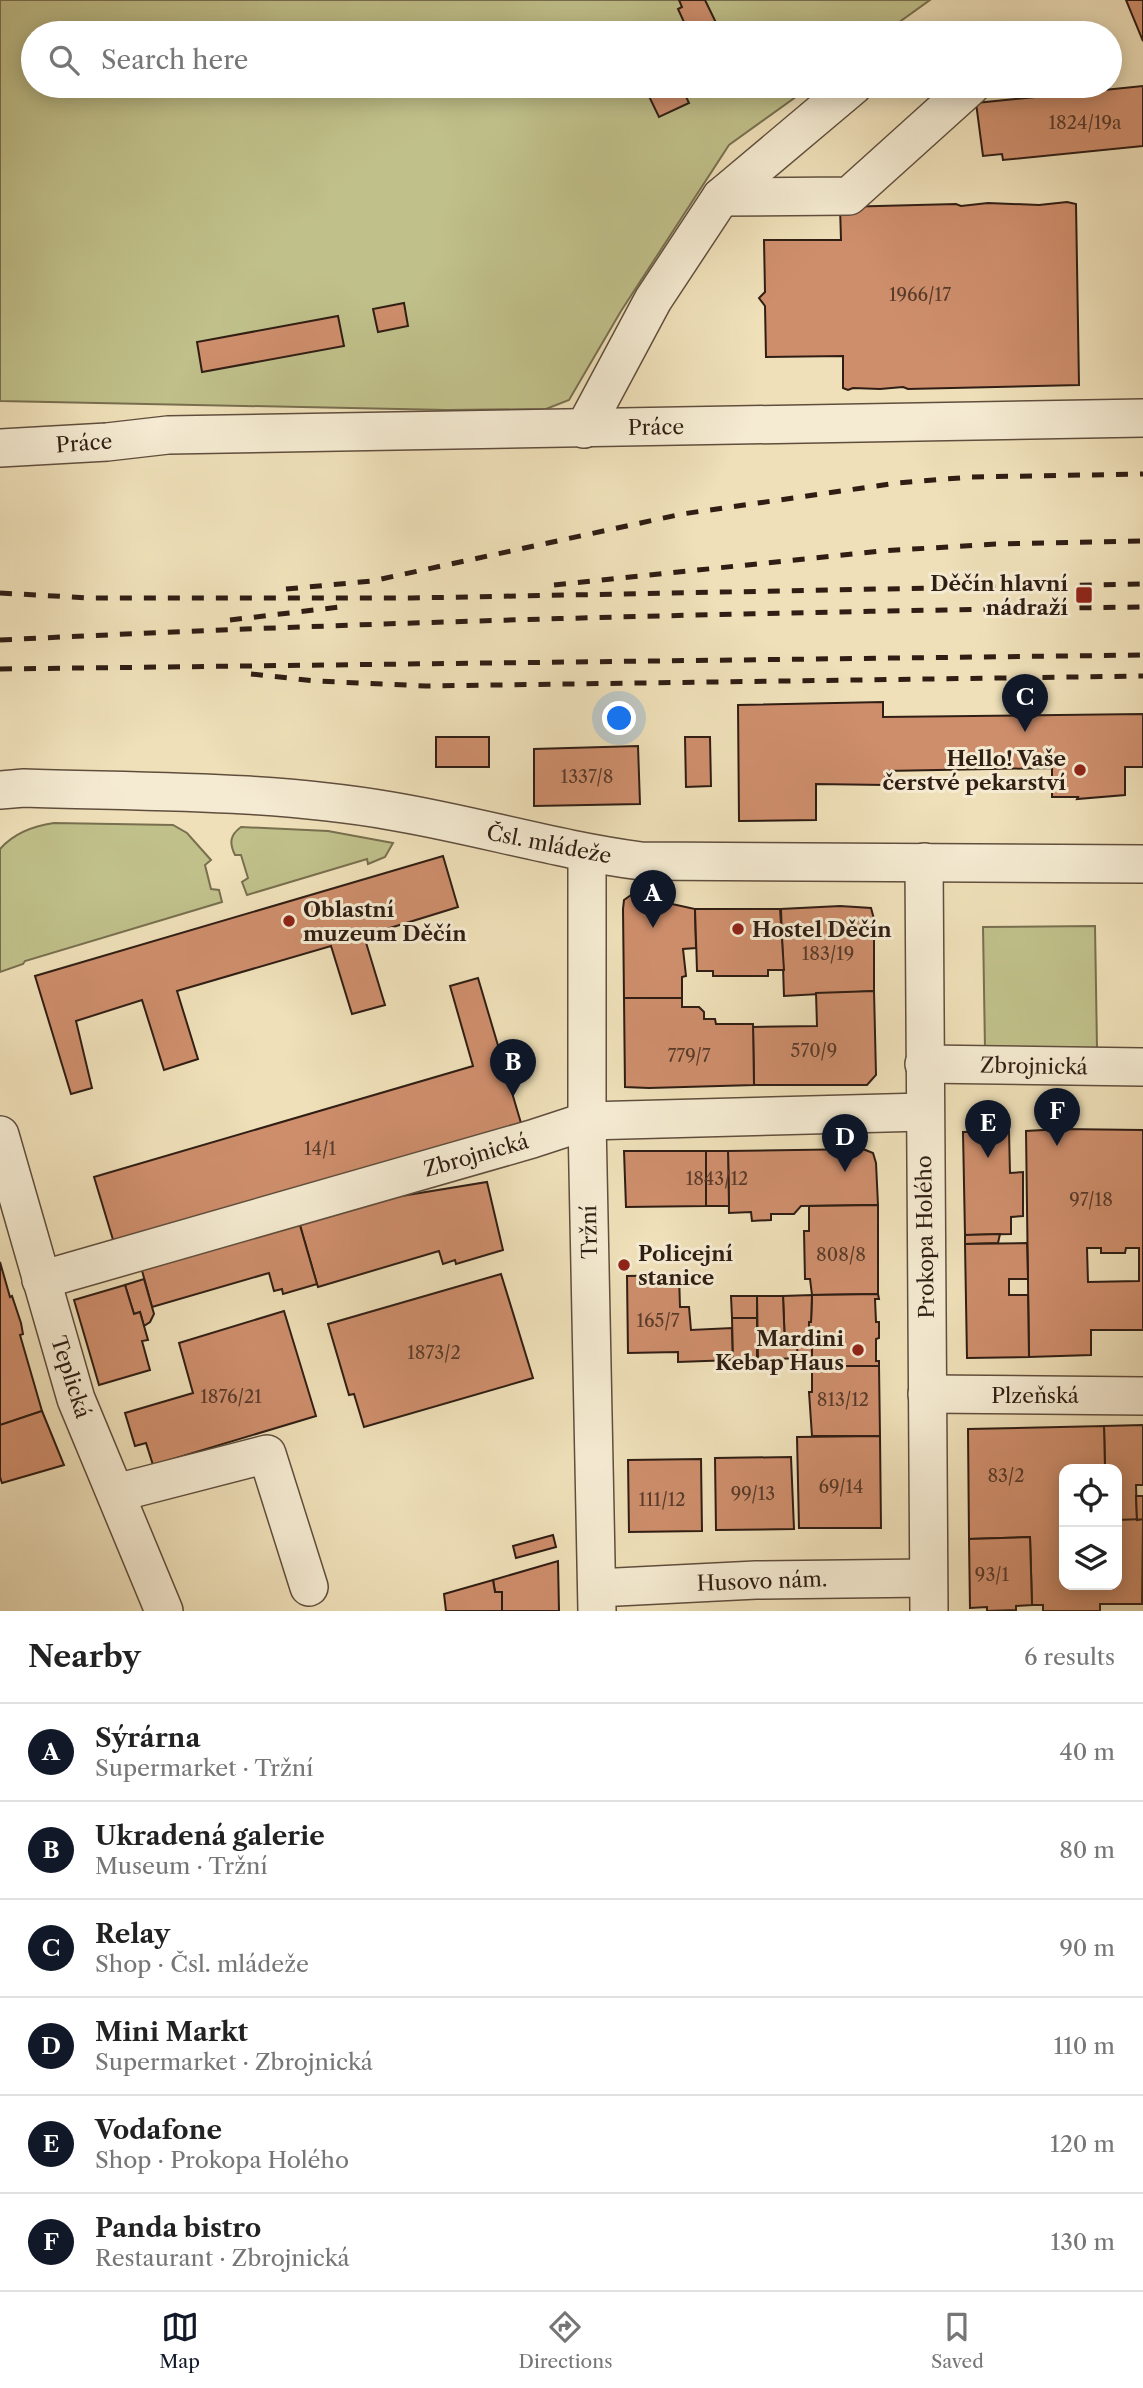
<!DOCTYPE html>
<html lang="en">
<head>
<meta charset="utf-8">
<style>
	body { margin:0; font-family:"Libre Caslon Text",serif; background:#f6f6f6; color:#222 }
	.controls { position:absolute; right:21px; bottom:21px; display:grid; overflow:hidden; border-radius:14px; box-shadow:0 4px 18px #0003 }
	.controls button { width:63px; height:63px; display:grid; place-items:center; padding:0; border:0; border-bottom:2px solid #e0e0e0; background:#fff; color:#222; font:35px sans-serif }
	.you { position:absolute; left:620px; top:719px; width:24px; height:24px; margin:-18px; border:5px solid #fff; border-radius:50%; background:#1a73e8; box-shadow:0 0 0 10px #1a73e833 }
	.badge { display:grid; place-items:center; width:46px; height:46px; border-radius:50%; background:#111827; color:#fff; font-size:23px; font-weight:700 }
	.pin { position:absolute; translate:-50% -58px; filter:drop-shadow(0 2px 4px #0008) }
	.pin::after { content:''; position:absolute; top:37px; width:24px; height:21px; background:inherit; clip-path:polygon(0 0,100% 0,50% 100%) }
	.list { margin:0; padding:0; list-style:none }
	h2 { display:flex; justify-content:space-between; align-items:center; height:91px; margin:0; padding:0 28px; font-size:30px }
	h2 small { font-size:23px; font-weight:400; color:#767676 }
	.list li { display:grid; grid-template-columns:46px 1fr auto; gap:21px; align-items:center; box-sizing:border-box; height:98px; padding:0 28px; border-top:2px solid #e0e0e0 }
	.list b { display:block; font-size:26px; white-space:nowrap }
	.list p { margin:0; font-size:23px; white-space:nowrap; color:#767676 }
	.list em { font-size:23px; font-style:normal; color:#767676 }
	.icon { flex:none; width:38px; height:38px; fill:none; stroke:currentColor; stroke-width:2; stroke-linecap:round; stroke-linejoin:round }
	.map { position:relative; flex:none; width:1143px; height:1611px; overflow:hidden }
	.search { position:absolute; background:#fff; box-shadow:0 4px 18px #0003; left:21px; right:21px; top:21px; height:77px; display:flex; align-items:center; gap:18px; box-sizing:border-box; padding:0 24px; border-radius:38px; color:#767676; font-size:26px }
	.sheet { height:679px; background:#fff }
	nav { display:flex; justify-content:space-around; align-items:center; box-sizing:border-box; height:98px; border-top:2px solid #e0e0e0; background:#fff; font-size:19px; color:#767676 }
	nav a { display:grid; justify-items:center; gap:4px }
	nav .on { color:#111827 }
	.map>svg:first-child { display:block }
	.grass { fill:#c0c08a; stroke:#786f4f; stroke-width:2 }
	.building { fill:#ce8e6c; stroke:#301e14; stroke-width:2; fill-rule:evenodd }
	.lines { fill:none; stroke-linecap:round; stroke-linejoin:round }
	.minor-casing { stroke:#604e3d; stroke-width:40 }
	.minor { stroke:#f5ebd2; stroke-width:37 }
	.rail { stroke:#301e14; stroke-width:5; stroke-dasharray:12 12; stroke-linecap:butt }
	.poi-dot { fill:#8f2418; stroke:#f5ebd2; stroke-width:2.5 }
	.labels { text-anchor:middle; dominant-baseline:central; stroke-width:6; stroke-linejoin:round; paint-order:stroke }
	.number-label { font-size:18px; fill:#583a2a }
	.street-label { font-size:21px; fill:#301e14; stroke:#f5ebd2 }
	.poi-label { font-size:21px; font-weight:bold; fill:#301e14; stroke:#f5ebd2; text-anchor:end }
</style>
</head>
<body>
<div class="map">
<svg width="1143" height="1611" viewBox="0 0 1143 1611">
	<rect width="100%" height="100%" fill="#efe0b9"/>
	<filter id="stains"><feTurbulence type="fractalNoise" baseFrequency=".00286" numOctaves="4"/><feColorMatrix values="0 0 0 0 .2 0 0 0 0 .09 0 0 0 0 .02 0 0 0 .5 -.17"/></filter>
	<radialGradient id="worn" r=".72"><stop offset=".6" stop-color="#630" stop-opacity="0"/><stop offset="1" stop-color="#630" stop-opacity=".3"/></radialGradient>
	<!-- grass -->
	<g class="grass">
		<polygon points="0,0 930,0 884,33 33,33 33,86 811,86 729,145 621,311 569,400 546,409 447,410 0,401"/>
		<path d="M54,823L173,825L187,833L211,860L205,865L211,889L219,890L222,902L25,961L23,964L0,972V849C14,833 33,826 54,823Z"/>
		<path d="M241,827L328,831L393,843L385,857L368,864L367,859L247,895L242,882L248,878L241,855H235C229,843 230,835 241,827Z"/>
		<polygon points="1095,926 1097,1048 985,1049 983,927"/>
	</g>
	<!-- building -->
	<g class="building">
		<polygon points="679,0 705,0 721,33 700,33 697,27 688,31 678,9 682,7"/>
		<polygon points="1126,0 1143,0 1143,41"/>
		<polygon points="644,86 681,86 689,103 659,117"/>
		<polygon points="1143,86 1143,146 1003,160 1002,154 983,156 976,103"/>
		<polygon points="1067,202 1076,204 1079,385 908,389 903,387 880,389 853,388 848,390 843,388 843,356 766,357 765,306 759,298 765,292 764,240 841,240 840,207 956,204 961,206 988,203 1039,205"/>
		<polygon points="404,303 408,326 378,332 373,309"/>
		<polygon points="338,316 344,346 202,372 197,342"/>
		<polygon points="883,702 883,717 1143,714 1143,767 1125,767 1125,795 1077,799 1078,797 1052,797 1052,768 885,771 885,785 816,784 816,820 739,821 738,705"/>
		<rect x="436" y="737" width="53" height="30"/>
		<polygon points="685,737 710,737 711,786 686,787"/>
		<polygon points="638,746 640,804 534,806 534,749"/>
		<polygon points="443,856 458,907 364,936 385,1005 352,1014 331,946 177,991 198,1059 164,1070 142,1000 76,1021 92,1088 71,1094 35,976"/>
		<polygon points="631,895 695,909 696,948 683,949 686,976 682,977 682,998 624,998 623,909 624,900"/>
		<polygon points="840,906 871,908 874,919 874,991 784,996 781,909"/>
		<polygon points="695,909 780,909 784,970 768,970 768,976 713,976 713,971 697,971"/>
		<polygon points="478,978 521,1123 114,1243 94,1177 473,1066 450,986"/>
		<polygon points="874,991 876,1075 867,1085 754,1085 753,1027 817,1026 816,993"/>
		<polygon points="624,998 682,998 682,1007 699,1007 704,1012 704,1019 715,1019 716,1024 753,1024 754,1085 649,1088 625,1087"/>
		<path d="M1061,1129L1143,1130V1330H1091V1355L1029,1357L1026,1131ZM1087,1248H1101V1253H1125L1126,1248H1139V1281L1088,1282Z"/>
		<polygon points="1009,1131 1010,1173 1023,1172 1023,1216 1011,1217 1011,1234 965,1235 963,1132"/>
		<polygon points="863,1149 873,1153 876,1163 878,1205 801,1206 794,1214 771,1214 771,1220 752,1221 751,1212 729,1213 728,1151"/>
		<polygon points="624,1151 706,1151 706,1206 626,1207"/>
		<polygon points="706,1151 728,1151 729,1206 706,1206"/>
		<polygon points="487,1182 503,1250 456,1264 455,1260 443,1264 439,1251 318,1287 317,1284 299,1222 371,1201"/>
		<polygon points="878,1205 878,1294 812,1295 810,1279 805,1279 804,1231 809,1231 809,1206"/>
		<polygon points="299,1222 317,1284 283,1294 282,1289 274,1291 269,1273 152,1307 141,1267"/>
		<polygon points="1000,1234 998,1243 965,1244 965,1235"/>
		<polygon points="1027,1243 1028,1279 1009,1279 1009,1295 1028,1295 1029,1357 967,1358 965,1244"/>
		<polygon points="0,1262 10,1297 12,1296 21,1323 23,1334 20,1335 42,1411 0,1425"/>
		<polygon points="501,1274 533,1378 364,1427 354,1394 349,1395 328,1324"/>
		<polygon points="679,1275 680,1307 689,1307 691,1330 732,1328 733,1360 678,1362 678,1352 628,1353 627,1276"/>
		<polygon points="144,1279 154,1314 150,1322 144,1326 140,1312 134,1314 125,1285"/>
		<polygon points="125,1285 134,1314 140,1312 148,1340 142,1341 150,1370 99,1385 74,1300"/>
		<polygon points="878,1294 879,1299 875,1299 876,1322 879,1322 879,1338 876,1339 876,1361 879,1361 879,1366 812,1366 812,1339 809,1339 809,1322 811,1322 812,1295"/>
		<polygon points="812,1295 811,1322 809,1322 809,1339 812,1339 812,1366 796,1366 797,1347 785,1347 783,1296"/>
		<polygon points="731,1296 757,1296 757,1318 732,1318"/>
		<polygon points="757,1296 783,1296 785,1347 797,1347 798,1358 758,1360"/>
		<polygon points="284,1311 316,1416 153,1465 146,1443 135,1446 125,1413 193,1393 179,1343"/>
		<polygon points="732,1318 757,1318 757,1360 733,1360"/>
		<polygon points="812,1366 879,1366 880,1436 812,1436 809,1392 812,1392"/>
		<polygon points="42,1411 64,1465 2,1483 0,1477 0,1425"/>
		<polygon points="1143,1425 1143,1485 1136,1485 1137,1520 1117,1520 1117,1469 1105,1469 1104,1426"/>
		<polygon points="1104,1426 1105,1469 1064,1469 1064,1585 1117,1585 1117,1520 1143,1519 1142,1604 1100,1604 1100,1611 1043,1611 1043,1605 1032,1605 1030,1537 969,1539 968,1429"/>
		<polygon points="880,1436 881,1528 799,1528 797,1437"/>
		<polygon points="791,1457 794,1529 716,1530 715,1458"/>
		<polygon points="701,1459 702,1531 629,1532 628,1460"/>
		<polygon points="1136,1496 1143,1496 1143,1519 1137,1520"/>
		<polygon points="553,1535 556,1547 516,1558 513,1546"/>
		<polygon points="1030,1537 1032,1605 1016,1606 1016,1610 987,1611 987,1607 970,1608 969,1539"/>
		<polygon points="558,1561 559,1611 502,1611 502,1592 495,1592 493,1580"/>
		<polygon points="493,1580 495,1592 502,1592 502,1611 446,1611 444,1594"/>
	</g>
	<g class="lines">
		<defs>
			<g id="minor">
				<polyline points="721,197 849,196 971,86"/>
				<polyline points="584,429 653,300 721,197 853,86"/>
				<polyline points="0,448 107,442 168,435 1143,418"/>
				<path d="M0,790L24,788C146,792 270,790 391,811C475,825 557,850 641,861L1143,864"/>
				<polyline points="587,854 587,1121 597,1611"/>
				<polyline points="924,862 929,1611"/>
				<polyline points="924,1064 1143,1067"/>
				<polyline points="0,1135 76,1399 164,1611"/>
				<polyline points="41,1280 532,1139 587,1121 924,1112"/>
				<polyline points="927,1394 1143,1396"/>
				<polyline points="116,1493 267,1454 309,1587"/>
				<polyline points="597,1588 756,1580 928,1578"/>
			</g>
		</defs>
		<!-- minor casing -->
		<use href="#minor" class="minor-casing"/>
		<!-- minor -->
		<use href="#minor" class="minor"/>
		<!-- rail -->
		<g class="rail">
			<polyline points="554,585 881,551 996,544 1143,541"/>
			<polyline points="286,589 372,581 682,514 897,483 971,477 1143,474"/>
			<polyline points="0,593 89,598 412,598 1143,584"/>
			<polyline points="230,620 348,606"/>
			<path d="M0,640C381,621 762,612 1143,607"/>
			<polyline points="0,669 1143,655"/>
			<polyline points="251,674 316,681 426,686 1143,676"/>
		</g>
	</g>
	<!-- markers -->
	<g class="poi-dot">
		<rect x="1075" y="586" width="18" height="18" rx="3.5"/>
		<circle cx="1080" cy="770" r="7"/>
		<circle cx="289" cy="921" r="7"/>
		<circle cx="738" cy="929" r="7"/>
		<circle cx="624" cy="1265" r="7"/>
		<circle cx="858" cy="1350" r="7"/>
	</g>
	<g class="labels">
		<!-- number labels -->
		<g class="number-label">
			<text x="1085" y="123">1824/19a</text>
			<text x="920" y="295">1966/17</text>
			<text x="587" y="777">1337/8</text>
			<text x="828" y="954">183/19</text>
			<text x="814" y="1051">570/9</text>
			<text x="689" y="1056">779/7</text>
			<text x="320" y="1149">14/1</text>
			<text x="717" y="1179">1843/12</text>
			<text x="1091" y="1200">97/18</text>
			<text x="841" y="1255">808/8</text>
			<text x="658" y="1321">165/7</text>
			<text x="434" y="1353">1873/2</text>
			<text x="231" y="1397">1876/21</text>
			<text x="843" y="1400">813/12</text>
			<text x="1006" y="1476">83/2</text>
			<text x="841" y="1487">69/14</text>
			<text x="753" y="1494">99/13</text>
			<text x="662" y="1500">111/12</text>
			<text x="992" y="1575">93/1</text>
		</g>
		<!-- street labels -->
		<g class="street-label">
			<text transform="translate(656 427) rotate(-1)">Práce</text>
			<text transform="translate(84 443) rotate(-4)">Práce</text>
			<text transform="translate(549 844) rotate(11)">Čsl. mládeže</text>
			<text transform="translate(1034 1066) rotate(1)">Zbrojnická</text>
			<text transform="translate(476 1155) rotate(-16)">Zbrojnická</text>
			<text transform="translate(589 1232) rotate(-91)">Tržní</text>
			<text transform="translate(925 1237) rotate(-91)">Prokopa Holého</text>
			<text transform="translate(71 1377) rotate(72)">Teplická</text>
			<text x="1035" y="1395">Plzeňská</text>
			<text transform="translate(762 1581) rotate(-2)">Husovo nám.</text>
		</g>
		<!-- poi labels -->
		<g class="poi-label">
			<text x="1068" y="583">Děčín hlavní<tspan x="1068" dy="24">nádraží</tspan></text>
			<text x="1066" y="758">Hello! Vaše<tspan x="1066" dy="24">čerstvé pekarství</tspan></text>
			<text x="303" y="909" text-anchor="start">Oblastní<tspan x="303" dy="24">muzeum Děčín</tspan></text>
			<text x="752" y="929" text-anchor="start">Hostel Děčín</text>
			<text x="638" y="1253" text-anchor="start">Policejní<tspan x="638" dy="24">stanice</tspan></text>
			<text x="844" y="1338">Mardini<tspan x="844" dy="24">Kebap Haus</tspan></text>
		</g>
	</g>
	<rect width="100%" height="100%" filter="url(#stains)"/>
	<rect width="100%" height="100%" fill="url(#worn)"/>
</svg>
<div class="controls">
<button><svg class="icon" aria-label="locate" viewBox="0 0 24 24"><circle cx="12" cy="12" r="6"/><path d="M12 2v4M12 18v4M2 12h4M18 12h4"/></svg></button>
<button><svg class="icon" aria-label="layers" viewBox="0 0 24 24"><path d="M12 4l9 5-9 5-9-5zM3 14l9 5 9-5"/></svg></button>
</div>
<div class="you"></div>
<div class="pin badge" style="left:653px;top:928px">A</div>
<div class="pin badge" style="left:513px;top:1097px">B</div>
<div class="pin badge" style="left:1025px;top:732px">C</div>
<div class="pin badge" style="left:845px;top:1172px">D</div>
<div class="pin badge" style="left:988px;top:1158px">E</div>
<div class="pin badge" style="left:1057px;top:1146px">F</div>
<div class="search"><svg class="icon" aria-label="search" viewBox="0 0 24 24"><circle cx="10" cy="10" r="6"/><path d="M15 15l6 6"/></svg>Search here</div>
</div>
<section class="sheet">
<h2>Nearby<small>6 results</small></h2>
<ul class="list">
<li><span class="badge">A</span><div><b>Sýrárna</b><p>Supermarket · Tržní</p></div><em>40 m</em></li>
<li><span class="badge">B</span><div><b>Ukradená galerie</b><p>Museum · Tržní</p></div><em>80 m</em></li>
<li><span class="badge">C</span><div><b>Relay</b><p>Shop · Čsl. mládeže</p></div><em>90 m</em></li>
<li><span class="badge">D</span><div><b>Mini Markt</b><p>Supermarket · Zbrojnická</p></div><em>110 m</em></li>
<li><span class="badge">E</span><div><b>Vodafone</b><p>Shop · Prokopa Holého</p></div><em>120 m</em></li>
<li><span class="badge">F</span><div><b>Panda bistro</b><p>Restaurant · Zbrojnická</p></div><em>130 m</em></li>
</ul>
</section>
<nav>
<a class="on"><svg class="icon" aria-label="map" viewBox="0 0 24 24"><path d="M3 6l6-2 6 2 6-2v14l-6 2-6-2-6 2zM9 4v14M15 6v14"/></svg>Map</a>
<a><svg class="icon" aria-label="directions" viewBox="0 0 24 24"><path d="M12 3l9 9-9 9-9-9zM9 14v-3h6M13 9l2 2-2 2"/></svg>Directions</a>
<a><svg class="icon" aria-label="saved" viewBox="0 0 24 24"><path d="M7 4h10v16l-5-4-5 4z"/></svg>Saved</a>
</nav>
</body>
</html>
